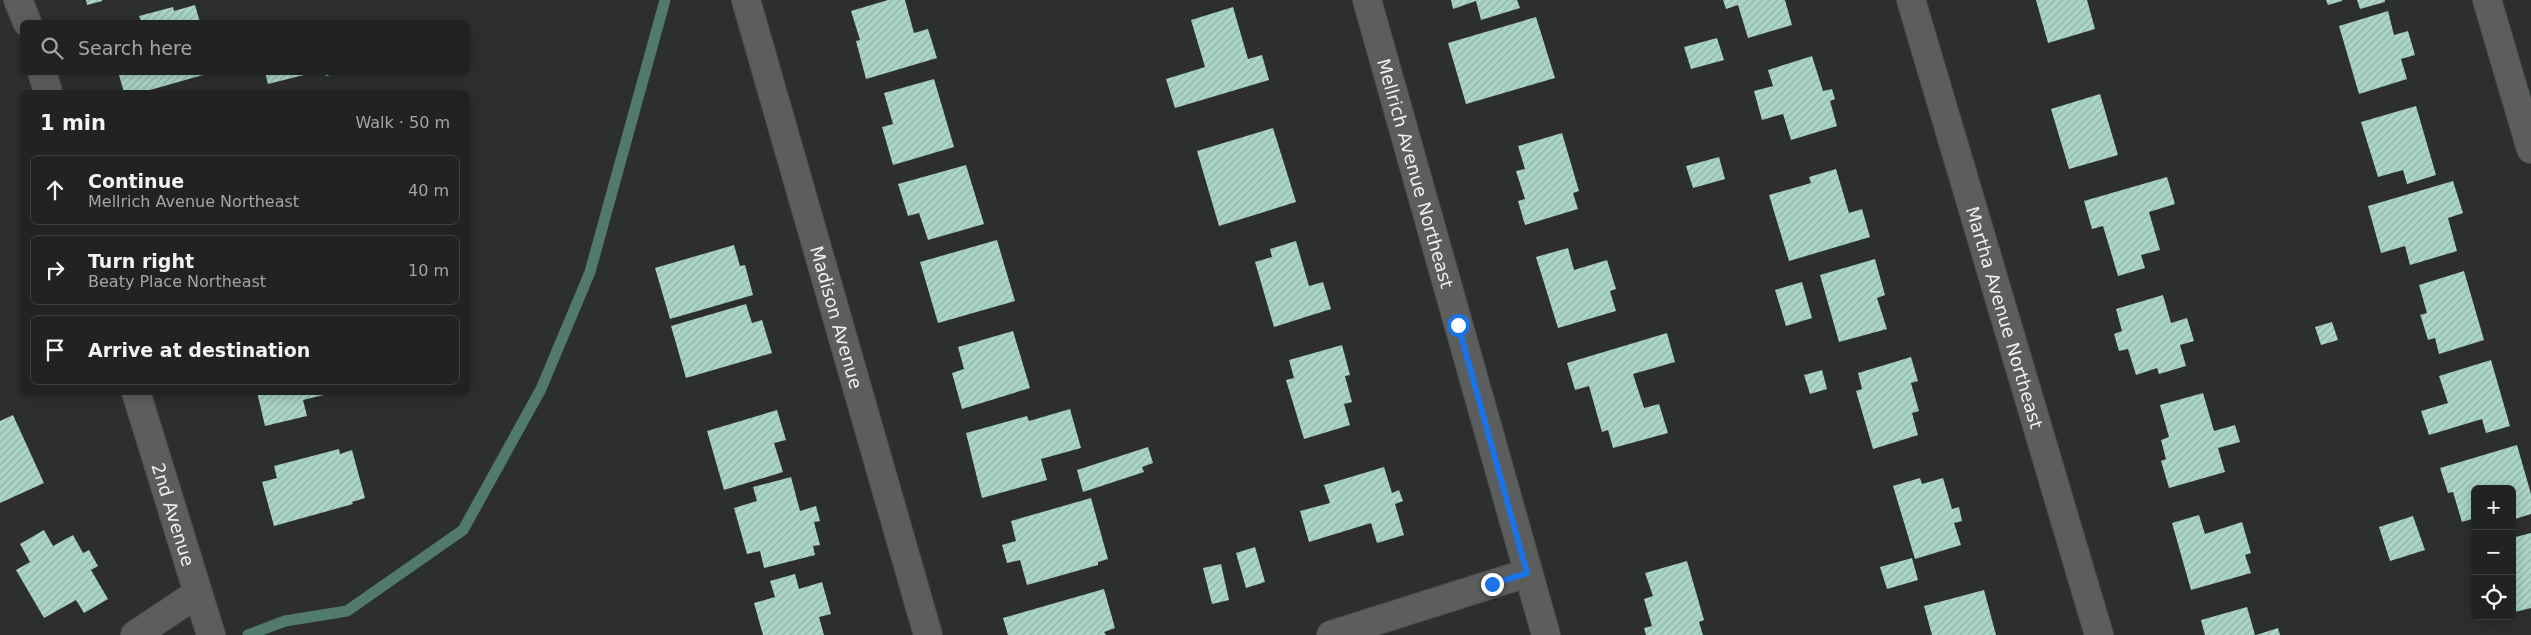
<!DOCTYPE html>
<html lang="en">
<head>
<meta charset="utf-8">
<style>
	body { margin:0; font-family:"DejaVu Sans",sans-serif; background:#292b2a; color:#f1f3f6 }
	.controls { position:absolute; right:15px; bottom:15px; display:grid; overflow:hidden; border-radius:8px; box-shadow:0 2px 12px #0003 }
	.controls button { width:45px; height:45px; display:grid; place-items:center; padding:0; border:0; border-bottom:1px solid #3e4040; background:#212322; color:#f1f3f6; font:25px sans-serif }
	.stop { position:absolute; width:15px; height:15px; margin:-11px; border:4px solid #1a73e8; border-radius:50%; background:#fff }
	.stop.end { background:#1a73e8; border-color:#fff; box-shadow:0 1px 5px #0008 }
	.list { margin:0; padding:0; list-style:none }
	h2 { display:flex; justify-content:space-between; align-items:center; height:65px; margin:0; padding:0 20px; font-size:21px }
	h2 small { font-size:16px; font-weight:400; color:#a2a4a5 }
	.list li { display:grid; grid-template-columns:32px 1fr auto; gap:15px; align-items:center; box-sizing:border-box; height:70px; margin:0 10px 10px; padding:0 10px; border:1px solid #3e4040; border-radius:8px }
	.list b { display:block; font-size:19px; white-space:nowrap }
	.list p { margin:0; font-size:16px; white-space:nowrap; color:#a2a4a5 }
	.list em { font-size:16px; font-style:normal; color:#a2a4a5 }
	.icon { flex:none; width:28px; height:28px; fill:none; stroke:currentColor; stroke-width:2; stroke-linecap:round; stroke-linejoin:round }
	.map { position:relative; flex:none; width:2531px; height:635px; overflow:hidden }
	.search { position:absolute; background:#212322; box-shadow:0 2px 12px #0003; left:20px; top:20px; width:450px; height:55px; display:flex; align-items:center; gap:12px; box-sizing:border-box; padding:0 18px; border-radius:8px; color:#a2a4a5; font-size:19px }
	.panel { position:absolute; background:#212322; box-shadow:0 2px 12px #0003; left:20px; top:90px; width:450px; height:305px; border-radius:8px }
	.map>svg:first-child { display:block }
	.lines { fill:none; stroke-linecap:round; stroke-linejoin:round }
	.stream { stroke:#51796d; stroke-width:11 }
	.building { fill:url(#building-hatch) }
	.minor-casing { stroke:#484b4a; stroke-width:30 }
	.minor { stroke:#5b5e5d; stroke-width:28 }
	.route { stroke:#1a73e8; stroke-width:6 }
	.labels { text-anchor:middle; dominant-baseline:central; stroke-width:5; stroke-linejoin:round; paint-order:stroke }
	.street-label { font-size:18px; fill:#eef1f0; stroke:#2c2f2e }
</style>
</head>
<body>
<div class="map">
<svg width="2531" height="635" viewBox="0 0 2531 635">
	<defs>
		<pattern id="building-hatch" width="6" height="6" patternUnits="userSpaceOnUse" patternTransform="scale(1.25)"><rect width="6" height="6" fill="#aad5c7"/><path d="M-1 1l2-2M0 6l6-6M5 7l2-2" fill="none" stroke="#91b2a7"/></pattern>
	</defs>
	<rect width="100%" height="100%" fill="#2c2f2e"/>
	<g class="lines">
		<!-- stream -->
		<polyline class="stream" points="248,635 285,621 347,611 463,530 541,389 590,272 665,0"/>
	</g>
	<!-- building -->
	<g class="building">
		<polygon points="86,0 102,0 102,1 87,5"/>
		<polygon points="888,0 905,0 914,33 928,29 937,58 866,79 856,41 860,40 851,11"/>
		<polygon points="1451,0 1517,0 1520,8 1481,20 1476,1 1453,9"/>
		<polygon points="1723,0 1785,0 1792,25 1748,38 1738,5 1726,9"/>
		<polygon points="2036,0 2087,0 2095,29 2048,43"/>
		<polygon points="2326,0 2342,0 2342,1 2328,5"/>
		<polygon points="2357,0 2385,0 2385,2 2360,9"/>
		<polygon points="195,5 200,22 137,22 141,21 139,16 173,7 174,11"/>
		<polygon points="1233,7 1248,59 1262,55 1269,80 1175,108 1166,79 1205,67 1191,20"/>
		<polygon points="2388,11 2394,35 2408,31 2415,55 2401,59 2407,79 2359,94 2339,26"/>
		<polygon points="1536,17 1555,78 1466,104 1448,43"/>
		<polygon points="1717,38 1724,60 1691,69 1684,47"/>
		<polygon points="1812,56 1823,91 1832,89 1835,99 1830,101 1837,126 1791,140 1783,114 1762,120 1754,91 1773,86 1768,70"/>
		<polygon points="118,72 210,72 210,73 143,92 124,92"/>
		<polygon points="265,72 303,72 304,75 268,84"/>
		<polygon points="325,72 337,72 337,73 326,76"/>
		<polygon points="934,79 954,147 893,165 882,127 893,124 884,93"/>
		<polygon points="2100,94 2118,155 2069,169 2051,109"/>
		<polygon points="2416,106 2436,175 2407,184 2403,170 2378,177 2361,122"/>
		<polygon points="1273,128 1296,202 1219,226 1197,151"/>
		<polygon points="1562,133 1579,191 1573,193 1578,209 1525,225 1518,201 1525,199 1516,171 1525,169 1518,146"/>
		<polygon points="1719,157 1725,179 1693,188 1686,166"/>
		<polygon points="966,165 984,224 928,240 919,213 908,216 898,184"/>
		<polygon points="1836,169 1849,213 1862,209 1870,237 1789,261 1769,195 1811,183 1809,177"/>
		<polygon points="2167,177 2175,204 2149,212 2160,250 2141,255 2145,268 2118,276 2103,226 2092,229 2084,201"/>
		<polygon points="2453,181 2463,213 2448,218 2457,251 2410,265 2405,246 2381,253 2368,206"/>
		<polygon points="997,240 1015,301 938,323 920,262"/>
		<polygon points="1296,241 1309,286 1323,282 1331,309 1274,327 1255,262 1272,257 1270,249"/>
		<polygon points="734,245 740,266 745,265 753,295 670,319 655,268"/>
		<polygon points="1568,248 1574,270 1607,260 1616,289 1610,291 1616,311 1558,328 1536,257"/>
		<polygon points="1875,259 1885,295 1877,298 1887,329 1839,342 1820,275"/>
		<polygon points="2464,271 2484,340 2439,354 2435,338 2428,340 2421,317 2420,315 2427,313 2419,285"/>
		<polygon points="1802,282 1812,318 1786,326 1775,290"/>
		<polygon points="2163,295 2171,323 2187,318 2194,341 2180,345 2186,366 2159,374 2157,368 2136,375 2128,349 2119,351 2114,334 2122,331 2116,309"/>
		<polygon points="746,304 752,323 762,320 772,353 686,378 671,326"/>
		<polygon points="2332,322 2338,340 2321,345 2315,327"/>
		<polygon points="1013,331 1030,388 962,409 952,373 964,369 958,347"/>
		<polygon points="1667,333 1675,362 1633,374 1644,408 1659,404 1668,433 1613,448 1608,430 1602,432 1589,386 1575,390 1567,363"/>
		<polygon points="1342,345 1350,375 1345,376 1352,402 1344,404 1350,425 1304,439 1286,380 1294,378 1289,360"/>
		<polygon points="1911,357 1918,381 1911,383 1919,411 1912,413 1918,435 1873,449 1856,391 1862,389 1858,373"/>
		<polygon points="2491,360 2510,426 2486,433 2482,419 2429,435 2421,411 2448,403 2439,376"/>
		<polygon points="1822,370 1827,389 1810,394 1804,375"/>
		<polygon points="257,392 332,392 332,393 303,400 307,416 265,426"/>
		<polygon points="2203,393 2214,431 2235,425 2240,442 2218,448 2225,472 2169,488 2161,461 2166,459 2161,440 2169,437 2160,405"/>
		<polygon points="1070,409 1081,448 1041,459 1047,480 982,498 966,433 1027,416 1029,421"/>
		<polygon points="777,410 786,440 774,443 783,472 724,490 707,431"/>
		<polygon points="13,415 44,483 0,503 0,421"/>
		<polygon points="2517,445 2531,494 2531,514 2512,520 2512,489 2475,489 2475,518 2462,522 2453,492 2448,493 2440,468"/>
		<polygon points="1148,447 1153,463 1142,467 1144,472 1083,492 1077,470"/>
		<polygon points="339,449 340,454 352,450 365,498 352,502 353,504 274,526 262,482 277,478 274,466"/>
		<polygon points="1384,467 1392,493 1399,490 1403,501 1395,504 1404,535 1377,543 1371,523 1309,542 1300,511 1330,503 1324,485"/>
		<polygon points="791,477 800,511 816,506 820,521 814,522 820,545 813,546 815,555 764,568 760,551 747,554 734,508 757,501 753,487"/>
		<polygon points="1920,478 1922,484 1943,478 1952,509 1959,507 1962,521 1954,523 1961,545 1915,559 1893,486"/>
		<polygon points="1091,498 1108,559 1098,562 1098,565 1027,585 1020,560 1007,563 1002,545 1016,541 1011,521"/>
		<polygon points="2199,515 2205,534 2242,522 2251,553 2245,555 2251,573 2191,590 2172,523"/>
		<polygon points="2413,516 2425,550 2390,561 2379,527"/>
		<polygon points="44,530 53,546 73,535 83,553 89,550 98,566 91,570 108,599 84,613 76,600 44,618 16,570 30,562 20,544"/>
		<polygon points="2531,533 2531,608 2515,612 2512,603 2512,538"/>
		<polygon points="1255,547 1265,582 1246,588 1236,553"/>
		<polygon points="1912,558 1918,580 1887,589 1880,567"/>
		<polygon points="1687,561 1704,620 1699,622 1703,635 1646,635 1644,628 1652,626 1644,599 1653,596 1645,573"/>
		<polygon points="1221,564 1229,600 1212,604 1203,568"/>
		<polygon points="795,574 799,589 822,582 831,614 819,617 824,635 763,635 754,603 775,597 770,581"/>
		<polygon points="1104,589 1115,628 1104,632 1106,635 1008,635 1003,618"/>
		<polygon points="1984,590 1996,635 1932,635 1924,606"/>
		<polygon points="2247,607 2255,635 2205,635 2201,620"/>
		<polygon points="2278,628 2280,635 2256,635"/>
	</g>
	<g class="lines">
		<defs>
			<g id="minor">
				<polyline points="18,0 27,22"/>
				<path id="s1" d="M746,0L928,635"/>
				<path id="s2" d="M1367,0L1546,635"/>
				<path id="s3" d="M1911,0L2099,635"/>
				<polyline points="2487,0 2531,149"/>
				<polyline points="42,72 48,92"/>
				<path id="s4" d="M136,392L211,635"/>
				<polyline points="135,635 198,593"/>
				<polyline points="1331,635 1527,573"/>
			</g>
		</defs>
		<!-- minor casing -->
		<use href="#minor" class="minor-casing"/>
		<!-- minor -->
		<use href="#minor" class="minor"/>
	</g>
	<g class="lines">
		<!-- route -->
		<polyline class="route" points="1458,325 1527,573 1492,584"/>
	</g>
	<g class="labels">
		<!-- street labels -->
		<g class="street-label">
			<text stroke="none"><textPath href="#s2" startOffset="180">Mellrich Avenue Northeast</textPath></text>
			<text stroke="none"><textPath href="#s1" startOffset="330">Madison Avenue</textPath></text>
			<text stroke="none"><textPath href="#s3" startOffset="331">Martha Avenue Northeast</textPath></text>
			<text stroke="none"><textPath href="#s4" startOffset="128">2nd Avenue</textPath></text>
		</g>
	</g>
</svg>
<div class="controls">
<button>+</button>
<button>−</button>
<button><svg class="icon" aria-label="locate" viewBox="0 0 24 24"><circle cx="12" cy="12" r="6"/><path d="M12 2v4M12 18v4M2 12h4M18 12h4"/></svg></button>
</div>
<div class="stop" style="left:1458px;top:325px"></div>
<div class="stop end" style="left:1492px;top:584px"></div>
<div class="search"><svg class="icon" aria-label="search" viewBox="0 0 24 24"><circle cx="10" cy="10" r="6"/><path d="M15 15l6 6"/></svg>Search here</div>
<section class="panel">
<h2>1 min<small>Walk · 50 m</small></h2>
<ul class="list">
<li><svg class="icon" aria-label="ahead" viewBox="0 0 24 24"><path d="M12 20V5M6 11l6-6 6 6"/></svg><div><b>Continue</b><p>Mellrich Avenue Northeast</p></div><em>40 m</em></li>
<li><svg class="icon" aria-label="right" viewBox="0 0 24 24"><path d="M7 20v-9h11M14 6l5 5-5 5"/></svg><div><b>Turn right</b><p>Beaty Place Northeast</p></div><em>10 m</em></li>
<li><svg class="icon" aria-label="arrive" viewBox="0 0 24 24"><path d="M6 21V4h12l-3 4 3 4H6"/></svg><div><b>Arrive at destination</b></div></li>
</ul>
</section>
</div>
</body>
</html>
